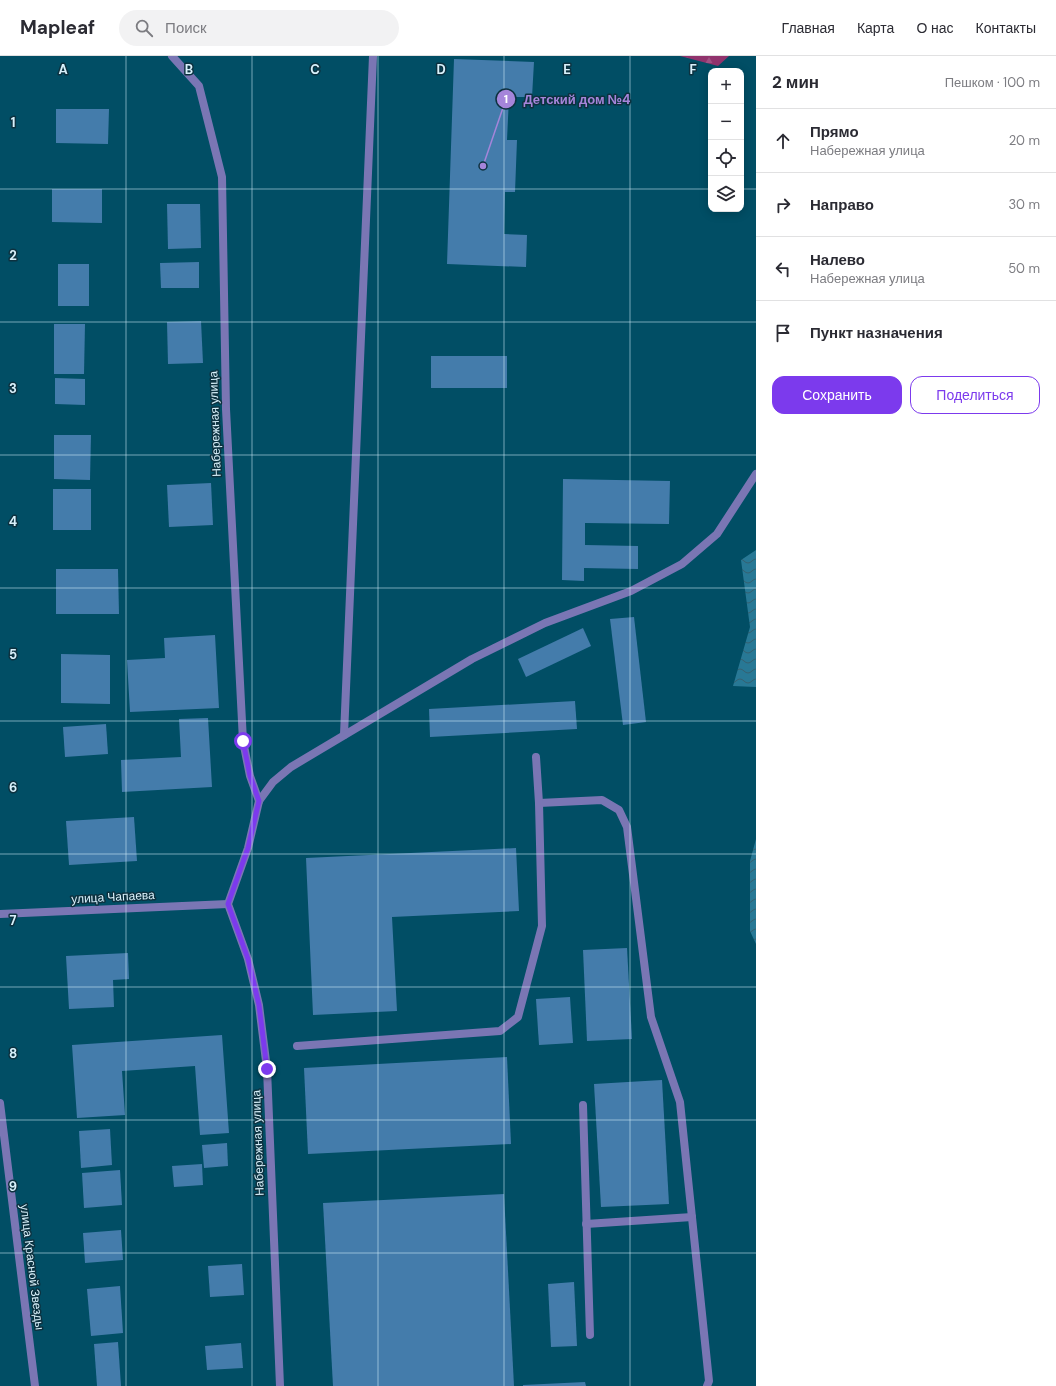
<!DOCTYPE html>
<html lang="ru">
<head>
<meta charset="utf-8">
<style>
	body { margin:0; font-family:"DM Sans",sans-serif; background:#f2f2f3; color:#2b2b33 }
	.controls { position:absolute; right:12px; top:12px; display:grid; overflow:hidden; border-radius:8px; box-shadow:0 2px 10px #0003 }
	.controls button { width:36px; height:36px; display:grid; place-items:center; padding:0; border:0; border-bottom:1px solid #e1e1e2; background:#fff; color:#2b2b33; font:20px sans-serif }
	.stop { position:absolute; width:12px; height:12px; margin:-9px; border:3px solid #7c3aed; border-radius:50%; background:#fff }
	.stop.end { background:#7c3aed; border-color:#fff; box-shadow:0 1px 4px #0008 }
	.list { margin:0; padding:0; list-style:none }
	h2 { display:flex; justify-content:space-between; align-items:center; height:52px; margin:0; padding:0 16px; font-size:17px }
	h2 small { font-size:13px; font-weight:400; color:#7c7c81 }
	.list li { display:grid; grid-template-columns:26px 1fr auto; gap:12px; align-items:center; box-sizing:border-box; height:64px; padding:0 16px; border-top:1px solid #e1e1e2 }
	.list b { display:block; font-size:15px; white-space:nowrap }
	.list p { margin:0; font-size:13px; white-space:nowrap; color:#7c7c81 }
	.list em { font-size:13px; font-style:normal; color:#7c7c81 }
	.actions { display:flex; gap:8px; padding:12px 16px }
	.actions a { flex:1; padding:9px 0; border:1px solid #7c3aed; border-radius:12px; text-align:center; font-size:14px; color:#7c3aed }
	.actions .main { background:#7c3aed; color:#fff }
	.icon { flex:none; width:22px; height:22px; fill:none; stroke:currentColor; stroke-width:2; stroke-linecap:round; stroke-linejoin:round }
	.map { position:relative; flex:none; width:756px; height:1330px; overflow:hidden }
	header { display:flex; align-items:center; gap:24px; box-sizing:border-box; height:56px; padding:0 20px; background:#fff; border-bottom:1px solid #e1e1e2 }
	header strong { font-size:19px }
	nav { display:flex; gap:22px; margin-inline-start:auto; font-size:14px }
	.search { width:280px; height:36px; background:#f2f2f3; display:flex; align-items:center; gap:10px; box-sizing:border-box; padding:0 14px; border-radius:22px; color:#7c7c81; font-size:15px }
	main { display:flex }
	aside { flex:1; background:#fff }
	.map>svg:first-child { display:block }
	.forest { fill:url(#forest-firs) }
	.water { fill:url(#water-waves) }
	.building { fill:#447cab }
	.lines { fill:none; stroke-linecap:round; stroke-linejoin:round }
	.lane { stroke:#7a76b4; stroke-width:8 }
	.street { stroke:#7a76b4; stroke-width:8 }
	.route { stroke:#7c3aed; stroke-width:5 }
	.grid { fill:none; stroke:#d9f1fb; stroke-width:1; stroke-opacity:0.55 }
	.labels { text-anchor:middle; dominant-baseline:central; stroke-width:3; stroke-linejoin:round; paint-order:stroke }
	.street-label { font-size:12px; fill:#d9f1fb; stroke:#0d313f }
	.grid-label { font-size:13px; text-anchor:middle; font-weight:bold; fill:#d9f1fb; stroke:#0d313f; stroke-width:3; stroke-linejoin:round; paint-order:stroke }
	.leader { fill:none; stroke:#a585da; stroke-width:1.5 }
	.callout-dot { fill:#a585da; stroke:#0d313f; stroke-width:1.5 }
	.mark-label { font-size:12px; text-anchor:middle; font-weight:bold; fill:#fff }
	.callout-label { font-size:13px; text-anchor:middle; font-weight:bold; fill:#a585da; stroke:#0d313f; stroke-width:3; stroke-linejoin:round; paint-order:stroke }
</style>
</head>
<body>
<header>
<strong>Mapleaf</strong>
<div class="search"><svg class="icon" aria-label="search" viewBox="0 0 24 24"><circle cx="10" cy="10" r="6"/><path d="M15 15l6 6"/></svg>Поиск</div>
<nav><a>Главная</a><a>Карта</a><a>О нас</a><a>Контакты</a></nav>
</header>
<main>
<div class="map">
<svg width="756" height="1330" viewBox="0 0 756 1330">
	<defs>
		<pattern id="forest-firs" width="22" height="20" patternUnits="userSpaceOnUse"><rect width="22" height="20" fill="#91336d"/><path d="M5 1l3.5 6h-7zM16 11l3.5 6h-7z" fill="#a05183"/></pattern>
		<pattern id="water-waves" width="16" height="10" patternUnits="userSpaceOnUse"><rect width="16" height="10" fill="#287895"/><path d="M0 5q4-4 8 0t8 0" fill="none" stroke="#346070"/></pattern>
	</defs>
	<rect width="100%" height="100%" fill="#014e65"/>
	<!-- forest -->
	<polygon class="forest" points="680,0 729,0 718,10"/>
	<!-- water -->
	<g class="water">
		<polygon points="756,494 756,631 733,630 750,571 741,504"/>
		<polygon points="756,783 756,888 750,875 750,805"/>
	</g>
	<!-- building -->
	<g class="building">
		<polygon points="454,3 534,6 532,41 509,41 507,84 517,84 515,136 505,136 504,178 527,179 526,211 447,208"/>
		<polygon points="56,53 109,53 108,88 56,87"/>
		<polygon points="52,133 102,133 102,167 52,166"/>
		<polygon points="167,148 200,148 201,192 168,193"/>
		<polygon points="199,206 199,232 161,232 160,207"/>
		<rect x="58" y="208" width="31" height="42"/>
		<polygon points="201,265 203,307 168,308 167,266"/>
		<polygon points="54,268 85,268 84,318 54,318"/>
		<rect x="431" y="300" width="76" height="32"/>
		<polygon points="55,322 85,323 85,349 55,348"/>
		<polygon points="54,379 91,379 90,424 54,423"/>
		<polygon points="563,423 670,425 669,468 585,467 585,489 638,490 638,513 584,512 584,525 562,524"/>
		<polygon points="211,427 213,469 169,471 167,429"/>
		<rect x="53" y="433" width="38" height="41"/>
		<polygon points="56,513 118,513 119,558 56,558"/>
		<polygon points="634,561 646,666 623,669 610,563"/>
		<polygon points="583,572 591,590 526,621 518,603"/>
		<polygon points="215,579 219,652 130,656 127,604 165,602 164,582"/>
		<polygon points="61,598 110,599 110,648 61,647"/>
		<polygon points="575,645 577,673 430,681 429,653"/>
		<polygon points="208,662 212,731 122,736 121,704 181,701 179,663"/>
		<polygon points="106,668 108,698 65,701 63,671"/>
		<polygon points="134,761 137,805 69,809 66,765"/>
		<polygon points="516,792 519,855 392,861 397,955 313,959 306,802"/>
		<polygon points="627,892 632,983 587,985 583,894"/>
		<polygon points="128,897 129,923 113,924 114,951 69,953 66,900"/>
		<polygon points="570,941 573,987 539,989 536,943"/>
		<polygon points="222,979 229,1077 200,1079 195,1010 122,1015 125,1059 77,1062 72,989"/>
		<polygon points="507,1001 511,1088 308,1098 304,1012"/>
		<polygon points="662,1024 669,1148 601,1151 594,1028"/>
		<polygon points="110,1073 112,1109 81,1112 79,1075"/>
		<polygon points="227,1087 228,1110 204,1112 202,1089"/>
		<polygon points="202,1108 203,1129 174,1131 172,1110"/>
		<polygon points="120,1114 122,1149 84,1152 82,1117"/>
		<polygon points="504,1138 514,1330 333,1330 323,1147"/>
		<polygon points="121,1174 123,1204 85,1207 83,1177"/>
		<polygon points="242,1208 244,1239 210,1241 208,1210"/>
		<polygon points="574,1226 577,1290 551,1291 548,1228"/>
		<polygon points="120,1230 123,1277 91,1280 87,1233"/>
		<polygon points="118,1286 121,1330 97,1330 94,1288"/>
		<polygon points="241,1287 243,1312 207,1314 205,1290"/>
		<polygon points="585,1326 586,1330 523,1330 523,1329"/>
	</g>
	<g class="lines">
		<!-- lane -->
		<g class="lane">
			<polyline points="172,0 199,30 222,121 226,353 243,685 250,720 259,745"/>
			<polyline points="344,679 373,0"/>
			<polyline points="539,747 602,744 619,754 627,771 651,961 680,1046 709,1325 707,1330"/>
			<polyline points="297,990 500,975 518,961 542,870 539,747 536,701"/>
			<polyline points="583,1049 590,1279"/>
			<polyline points="586,1168 692,1161"/>
			<polyline points="280,1330 267,1013 259,949 248,903 228,848 248,792 259,745 273,726 291,711 472,603 545,567 631,535 682,508 717,478 756,418"/>
		</g>
		<!-- street -->
		<g class="street">
			<polyline points="0,858 228,848"/>
			<polyline points="0,1047 35,1330"/>
		</g>
	</g>
	<g class="lines">
		<!-- route -->
		<polyline class="route" points="243,685 250,720 259,745 248,792 228,848 248,903 259,949 267,1013"/>
	</g>
	<!-- grid -->
	<path class="grid" d="M126,0V1330M252,0V1330M378,0V1330M504,0V1330M630,0V1330M0,133H711M741,133H756M0,266H756M0,399H756M0,532H756M0,665H756M0,798H756M0,931H756M0,1064H756M0,1197H756"/>
	<g class="labels">
		<!-- street labels -->
		<g class="street-label">
			<text transform="translate(215 368) rotate(-92)">Набережная улица</text>
			<text transform="translate(113 841) rotate(-3)">улица Чапаева</text>
			<text transform="translate(258 1087) rotate(-92)">Набережная улица</text>
			<text transform="translate(32 1211) rotate(83)">улица Красной Звезды</text>
		</g>
	</g>
	<g class="grid-label">
		<text x="63" y="18">A</text>
		<text x="189" y="18">B</text>
		<text x="315" y="18">C</text>
		<text x="441" y="18">D</text>
		<text x="567" y="18">E</text>
		<text x="693" y="18">F</text>
		<text x="13" y="71">1</text>
		<text x="13" y="204">2</text>
		<text x="13" y="337">3</text>
		<text x="13" y="470">4</text>
		<text x="13" y="603">5</text>
		<text x="13" y="736">6</text>
		<text x="13" y="869">7</text>
		<text x="13" y="1002">8</text>
		<text x="13" y="1135">9</text>
	</g>
	<!-- callouts -->
	<path class="leader" d="M483 110L506 43"/>
	<g class="callout-dot">
		<circle cx="483" cy="110" r="4"/>
		<circle cx="506" cy="43" r="10"/>
	</g>
	<g class="mark-label">
		<text x="506" y="47">1</text>
	</g>
	<g class="callout-label">
		<text x="577" y="48">Детский дом №4</text>
	</g>
</svg>
<div class="controls">
<button>+</button>
<button>−</button>
<button><svg class="icon" aria-label="locate" viewBox="0 0 24 24"><circle cx="12" cy="12" r="6"/><path d="M12 2v4M12 18v4M2 12h4M18 12h4"/></svg></button>
<button><svg class="icon" aria-label="layers" viewBox="0 0 24 24"><path d="M12 4l9 5-9 5-9-5zM3 14l9 5 9-5"/></svg></button>
</div>
<div class="stop" style="left:243px;top:685px"></div>
<div class="stop end" style="left:267px;top:1013px"></div>
</div>
<aside>
<h2>2 мин<small>Пешком · 100 m</small></h2>
<ul class="list">
<li><svg class="icon" aria-label="ahead" viewBox="0 0 24 24"><path d="M12 20V5M6 11l6-6 6 6"/></svg><div><b>Прямо</b><p>Набережная улица</p></div><em>20 m</em></li>
<li><svg class="icon" aria-label="right" viewBox="0 0 24 24"><path d="M7 20v-9h11M14 6l5 5-5 5"/></svg><div><b>Направо</b></div><em>30 m</em></li>
<li><svg class="icon" aria-label="left" viewBox="0 0 24 24"><path d="M17 20v-9H6M10 6l-5 5 5 5"/></svg><div><b>Налево</b><p>Набережная улица</p></div><em>50 m</em></li>
<li><svg class="icon" aria-label="arrive" viewBox="0 0 24 24"><path d="M6 21V4h12l-3 4 3 4H6"/></svg><div><b>Пункт назначения</b></div></li>
</ul>
<div class="actions"><a class="main">Сохранить</a><a>Поделиться</a></div>
</aside>
</main>
</body>
</html>
